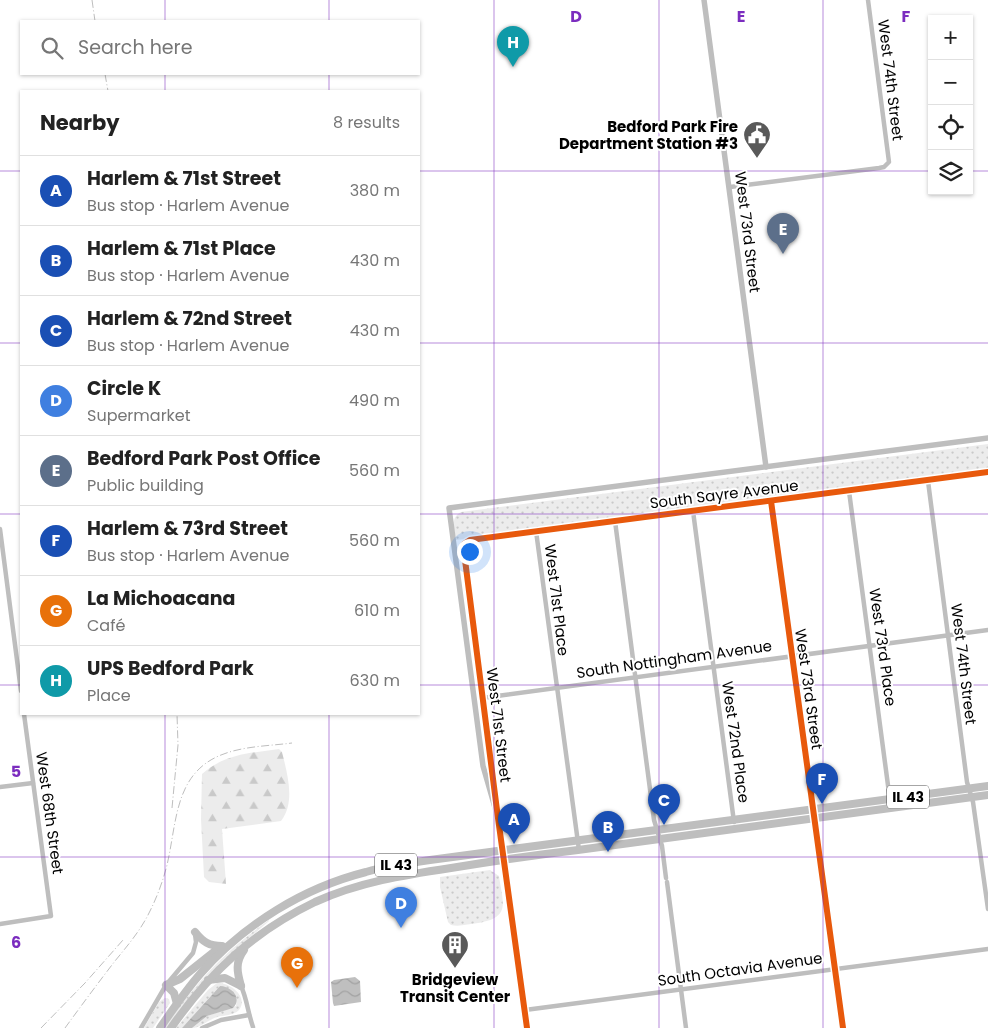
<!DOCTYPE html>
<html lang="en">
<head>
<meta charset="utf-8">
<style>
	body { margin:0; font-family:Poppins,sans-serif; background:#f6f6f6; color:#222 }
	.controls { position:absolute; right:15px; top:15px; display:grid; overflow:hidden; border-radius:0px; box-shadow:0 1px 4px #0004 }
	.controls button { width:45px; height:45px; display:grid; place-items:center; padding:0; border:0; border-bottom:1px solid #e0e0e0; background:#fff; color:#222; font:25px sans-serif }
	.you { position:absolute; left:469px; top:551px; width:18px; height:18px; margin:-12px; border:4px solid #fff; border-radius:50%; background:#1a73e8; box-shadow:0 0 0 8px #1a73e833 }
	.badge { display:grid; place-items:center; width:32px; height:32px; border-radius:50%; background:#2563eb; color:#fff; font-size:16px; font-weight:700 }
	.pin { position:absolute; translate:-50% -41px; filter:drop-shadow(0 1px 2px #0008) }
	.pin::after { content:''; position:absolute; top:26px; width:18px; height:15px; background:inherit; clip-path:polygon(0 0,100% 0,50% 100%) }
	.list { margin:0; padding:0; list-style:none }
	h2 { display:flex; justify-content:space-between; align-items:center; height:65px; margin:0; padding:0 20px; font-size:21px }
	h2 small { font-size:16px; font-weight:400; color:#767676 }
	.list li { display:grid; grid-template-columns:32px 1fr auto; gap:15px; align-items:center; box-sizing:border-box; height:70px; padding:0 20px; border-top:1px solid #e0e0e0 }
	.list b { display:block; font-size:19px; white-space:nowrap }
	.list p { margin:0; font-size:16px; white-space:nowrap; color:#767676 }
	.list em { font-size:16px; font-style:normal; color:#767676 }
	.icon { flex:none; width:28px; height:28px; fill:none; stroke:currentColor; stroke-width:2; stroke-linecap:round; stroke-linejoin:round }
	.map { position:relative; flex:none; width:988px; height:1028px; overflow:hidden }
	.search { position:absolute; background:#fff; box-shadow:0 1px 4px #0004; left:20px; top:20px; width:400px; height:55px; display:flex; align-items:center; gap:12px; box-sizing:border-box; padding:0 18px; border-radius:0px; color:#767676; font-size:19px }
	.panel { position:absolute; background:#fff; box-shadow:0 1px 4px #0004; left:20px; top:90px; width:400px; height:625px; border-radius:0px }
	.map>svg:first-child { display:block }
	.grass { fill:url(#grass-dots) }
	.forest { fill:url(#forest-firs) }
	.water { fill:url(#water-waves) }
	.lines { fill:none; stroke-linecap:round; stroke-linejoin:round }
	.minor { stroke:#bebebe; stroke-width:4.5 }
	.tertiary { stroke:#bebebe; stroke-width:5.5 }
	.primary { stroke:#bebebe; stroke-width:8 }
	.rail { stroke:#bebebe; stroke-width:1; stroke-dasharray:8 2.5 1 2.5; stroke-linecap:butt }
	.cycleway-casing { stroke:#fff; stroke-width:9 }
	.cycleway { stroke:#e8590c; stroke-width:6 }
	.grid { fill:none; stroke:#7b2cbf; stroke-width:1; stroke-opacity:0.55 }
	.labels { text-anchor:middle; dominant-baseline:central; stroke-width:4; stroke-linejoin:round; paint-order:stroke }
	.shield { fill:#fff; stroke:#4c4c4c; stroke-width:1 }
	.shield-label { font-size:14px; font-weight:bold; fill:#000 }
	.street-label { font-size:15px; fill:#000; stroke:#fff }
	.poi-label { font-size:15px; font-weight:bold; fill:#000; stroke:#fff; text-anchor:end }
	.grid-label { font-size:16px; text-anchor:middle; font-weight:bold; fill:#7b2cbf; stroke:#fff; stroke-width:4; stroke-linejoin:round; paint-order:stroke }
</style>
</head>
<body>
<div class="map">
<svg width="988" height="1028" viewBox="0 0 988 1028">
	<defs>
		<pattern id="grass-dots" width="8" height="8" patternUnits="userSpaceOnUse" patternTransform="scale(1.25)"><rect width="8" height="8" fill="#ececec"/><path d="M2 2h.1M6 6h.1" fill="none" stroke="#c9c9c9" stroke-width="1.8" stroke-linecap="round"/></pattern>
		<pattern id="forest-firs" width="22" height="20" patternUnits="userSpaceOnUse" patternTransform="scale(1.25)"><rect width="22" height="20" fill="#ececec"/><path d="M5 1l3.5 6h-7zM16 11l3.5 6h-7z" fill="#c9c9c9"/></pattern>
		<pattern id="water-waves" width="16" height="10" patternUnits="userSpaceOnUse" patternTransform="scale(1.25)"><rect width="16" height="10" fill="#bfbfbf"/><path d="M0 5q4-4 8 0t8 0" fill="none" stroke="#a2a2a2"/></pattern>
	</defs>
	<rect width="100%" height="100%" fill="#fff"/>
	<!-- grass -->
	<g class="grass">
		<path d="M988,444V471L456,540C454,529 450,518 461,512Z"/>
		<path d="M490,870L499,876C503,904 511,917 478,923C469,924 459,927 451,925L448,922L440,887V877Z"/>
		<path d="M269,920V921L219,964L197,988L168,1028H164C197,982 222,953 269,920Z"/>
		<path d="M217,983C230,982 249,997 239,1010C233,1016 224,1015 217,1017C208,1020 200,1028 192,1028L207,1016L236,1006L237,999L220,986L182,1028H176L208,990Z"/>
		<polygon points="165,998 169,999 170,1003 153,1028 144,1028 159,1002"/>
	</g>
	<!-- forest -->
	<path class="forest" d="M279,749L282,752C287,773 296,802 281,821L222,829L226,884L209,882L204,877L201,819L202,774C224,754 251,753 279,749Z"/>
	<!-- water -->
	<g class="water">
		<polygon points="355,977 360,981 361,1002 334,1006 333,1003 331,982 334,980"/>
		<path d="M220,986C231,986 243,998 233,1008L207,1016L192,1028H182Z"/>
	</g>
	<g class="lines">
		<!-- minor -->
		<g class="minor">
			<polyline points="730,187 879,168 884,167 889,162 868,0"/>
			<polyline points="928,481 967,782 973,802 988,909"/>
			<polyline points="849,491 891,808"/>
			<polyline points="771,501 843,1028"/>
			<polyline points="693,511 734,822"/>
			<polyline points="615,521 654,820 662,846 666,878"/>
			<polyline points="0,529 21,691"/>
			<polyline points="536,531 579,850"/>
			<polyline points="482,698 988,630"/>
			<polyline points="0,787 33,783"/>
			<polyline points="496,804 464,552 464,544 467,542 988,472"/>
			<polyline points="667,882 686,1028"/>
			<polyline points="0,924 51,916 24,714"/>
			<path d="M241,986C247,999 248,1013 253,1027"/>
			<polyline points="525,1010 988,949"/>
			<polyline points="141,1028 166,985 193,953 196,942 195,934"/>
			<polyline points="202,1028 221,1020 249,1015"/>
		</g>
		<!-- tertiary -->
		<g class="tertiary">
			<polyline points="704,0 766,467"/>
			<polyline points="527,1028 498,818 483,766 449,508 988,438"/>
		</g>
		<!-- primary -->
		<g class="primary">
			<path d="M195,932C203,942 209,946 222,946"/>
			<polyline points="208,980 225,978 241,986"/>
			<path d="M241,986C237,972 235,962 244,950"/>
			<polyline points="177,1004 174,993 166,985 180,979 219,948"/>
			<path d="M160,1028C173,1009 186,990 201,973C245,924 303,888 366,872C387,866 408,863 430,860L988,786"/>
			<path d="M171,1028C210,972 253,932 315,902C359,882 404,875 451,868C493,861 535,855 578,850C714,832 851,813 988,795"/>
		</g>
		<!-- rail -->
		<g class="rail">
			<polyline points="92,0 95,21"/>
			<polyline points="105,74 108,91"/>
			<polyline points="172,808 178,745 177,714"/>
			<polyline points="41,1028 85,983 123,940"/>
			<path d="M65,1028C81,1006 98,983 115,961C128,945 141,930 150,911C157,897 163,881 167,865C177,823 174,774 221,755C243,746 269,746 292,743"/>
		</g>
		<defs>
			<g id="cycleway">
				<polyline points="771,501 843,1028"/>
				<polyline points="527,1028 498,818 464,552 464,544 470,540 988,472"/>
			</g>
		</defs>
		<!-- cycleway casing -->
		<use href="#cycleway" class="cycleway-casing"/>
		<!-- cycleway -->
		<use href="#cycleway" class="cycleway"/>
	</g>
	<!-- grid -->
	<path class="grid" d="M165,0V21M329,0V21M494,0V1028M659,0V1028M823,0V1028M165,74V91M329,74V91M0,171H21M419,171H932M969,171H988M0,343H21M419,343H988M0,514H21M419,514H988M0,685H21M419,685H988M165,714V1028M329,714V1028M0,857H988"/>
	<!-- icons -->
	<defs>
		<symbol id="civic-pin" viewBox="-11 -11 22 30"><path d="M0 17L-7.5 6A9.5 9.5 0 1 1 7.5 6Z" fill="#595959" stroke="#fff"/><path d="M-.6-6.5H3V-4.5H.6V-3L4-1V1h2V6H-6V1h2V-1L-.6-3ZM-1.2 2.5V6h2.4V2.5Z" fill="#fff"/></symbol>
		<symbol id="building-pin" viewBox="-11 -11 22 30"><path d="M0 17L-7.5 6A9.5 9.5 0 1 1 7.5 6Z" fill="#595959" stroke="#fff"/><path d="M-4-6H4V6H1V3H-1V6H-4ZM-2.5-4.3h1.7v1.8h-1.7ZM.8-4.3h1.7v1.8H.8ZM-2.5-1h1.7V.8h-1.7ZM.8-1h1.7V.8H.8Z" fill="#fff"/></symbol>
	</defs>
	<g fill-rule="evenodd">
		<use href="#civic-pin" x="741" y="119" width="32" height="43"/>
		<use href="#building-pin" x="439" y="929" width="32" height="43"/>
	</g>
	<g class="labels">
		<!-- shield labels -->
		<g class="shield">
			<rect x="887" y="785.5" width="42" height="23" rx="4"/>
			<rect x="375" y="853.5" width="42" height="23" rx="4"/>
		</g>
		<g class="shield-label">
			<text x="908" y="797">IL 43</text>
			<text x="396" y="865">IL 43</text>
		</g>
		<!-- street labels -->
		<g class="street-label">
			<text transform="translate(891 80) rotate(83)">West 74th Street</text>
			<text transform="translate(748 232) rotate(83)">West 73rd Street</text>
			<text transform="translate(724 494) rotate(-7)">South Sayre Avenue</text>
			<text transform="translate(557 600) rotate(83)">West 71st Place</text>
			<text transform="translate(883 647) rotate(82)">West 73rd Place</text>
			<text transform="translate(674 659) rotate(-8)">South Nottingham Avenue</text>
			<text transform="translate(964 664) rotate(83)">West 74th Street</text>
			<text transform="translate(809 689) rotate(82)">West 73rd Street</text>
			<text transform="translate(499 725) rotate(83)">West 71st Street</text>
			<text transform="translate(736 742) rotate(82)">West 72nd Place</text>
			<text transform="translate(50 813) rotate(82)">West 68th Street</text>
			<text transform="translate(740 969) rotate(-8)">South Octavia Avenue</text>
		</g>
		<!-- poi labels -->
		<g class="poi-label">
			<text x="738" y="126">Bedford Park Fire<tspan x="738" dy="17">Department Station #3</tspan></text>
			<text x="455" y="979" text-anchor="middle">Bridgeview<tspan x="455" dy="17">Transit Center</tspan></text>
		</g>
	</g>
	<g class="grid-label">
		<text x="576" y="22">D</text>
		<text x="741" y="22">E</text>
		<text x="906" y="22">F</text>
		<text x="16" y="777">5</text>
		<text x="16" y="948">6</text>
	</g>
</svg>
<div class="controls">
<button>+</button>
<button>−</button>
<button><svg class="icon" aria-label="locate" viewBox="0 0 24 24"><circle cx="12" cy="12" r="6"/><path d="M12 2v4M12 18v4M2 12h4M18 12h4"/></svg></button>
<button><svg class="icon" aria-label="layers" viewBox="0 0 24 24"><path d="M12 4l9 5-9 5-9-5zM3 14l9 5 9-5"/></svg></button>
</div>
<div class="you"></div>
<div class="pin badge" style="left:514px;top:844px;background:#1a4fb4">A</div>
<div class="pin badge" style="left:608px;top:852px;background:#1a4fb4">B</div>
<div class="pin badge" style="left:664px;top:825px;background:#1a4fb4">C</div>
<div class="pin badge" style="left:401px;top:928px;background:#3f7fe0">D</div>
<div class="pin badge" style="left:783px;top:254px;background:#5c6f8a">E</div>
<div class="pin badge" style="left:822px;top:804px;background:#1a4fb4">F</div>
<div class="pin badge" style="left:297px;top:988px;background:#e8710a">G</div>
<div class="pin badge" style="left:513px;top:67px;background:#0f9aa8">H</div>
<div class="search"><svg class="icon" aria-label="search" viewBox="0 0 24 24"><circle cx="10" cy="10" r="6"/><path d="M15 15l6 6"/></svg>Search here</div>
<section class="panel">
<h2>Nearby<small>8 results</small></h2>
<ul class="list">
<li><span class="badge" style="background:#1a4fb4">A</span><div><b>Harlem &amp; 71st Street</b><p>Bus stop · Harlem Avenue</p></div><em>380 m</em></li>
<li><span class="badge" style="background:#1a4fb4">B</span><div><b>Harlem &amp; 71st Place</b><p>Bus stop · Harlem Avenue</p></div><em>430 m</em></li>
<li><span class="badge" style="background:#1a4fb4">C</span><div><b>Harlem &amp; 72nd Street</b><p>Bus stop · Harlem Avenue</p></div><em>430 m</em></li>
<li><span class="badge" style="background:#3f7fe0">D</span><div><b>Circle K</b><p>Supermarket</p></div><em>490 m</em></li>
<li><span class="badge" style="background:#5c6f8a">E</span><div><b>Bedford Park Post Office</b><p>Public building</p></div><em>560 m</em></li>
<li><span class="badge" style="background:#1a4fb4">F</span><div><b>Harlem &amp; 73rd Street</b><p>Bus stop · Harlem Avenue</p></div><em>560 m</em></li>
<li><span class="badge" style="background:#e8710a">G</span><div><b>La Michoacana</b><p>Café</p></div><em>610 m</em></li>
<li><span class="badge" style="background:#0f9aa8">H</span><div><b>UPS Bedford Park</b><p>Place</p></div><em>630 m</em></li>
</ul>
</section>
</div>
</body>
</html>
